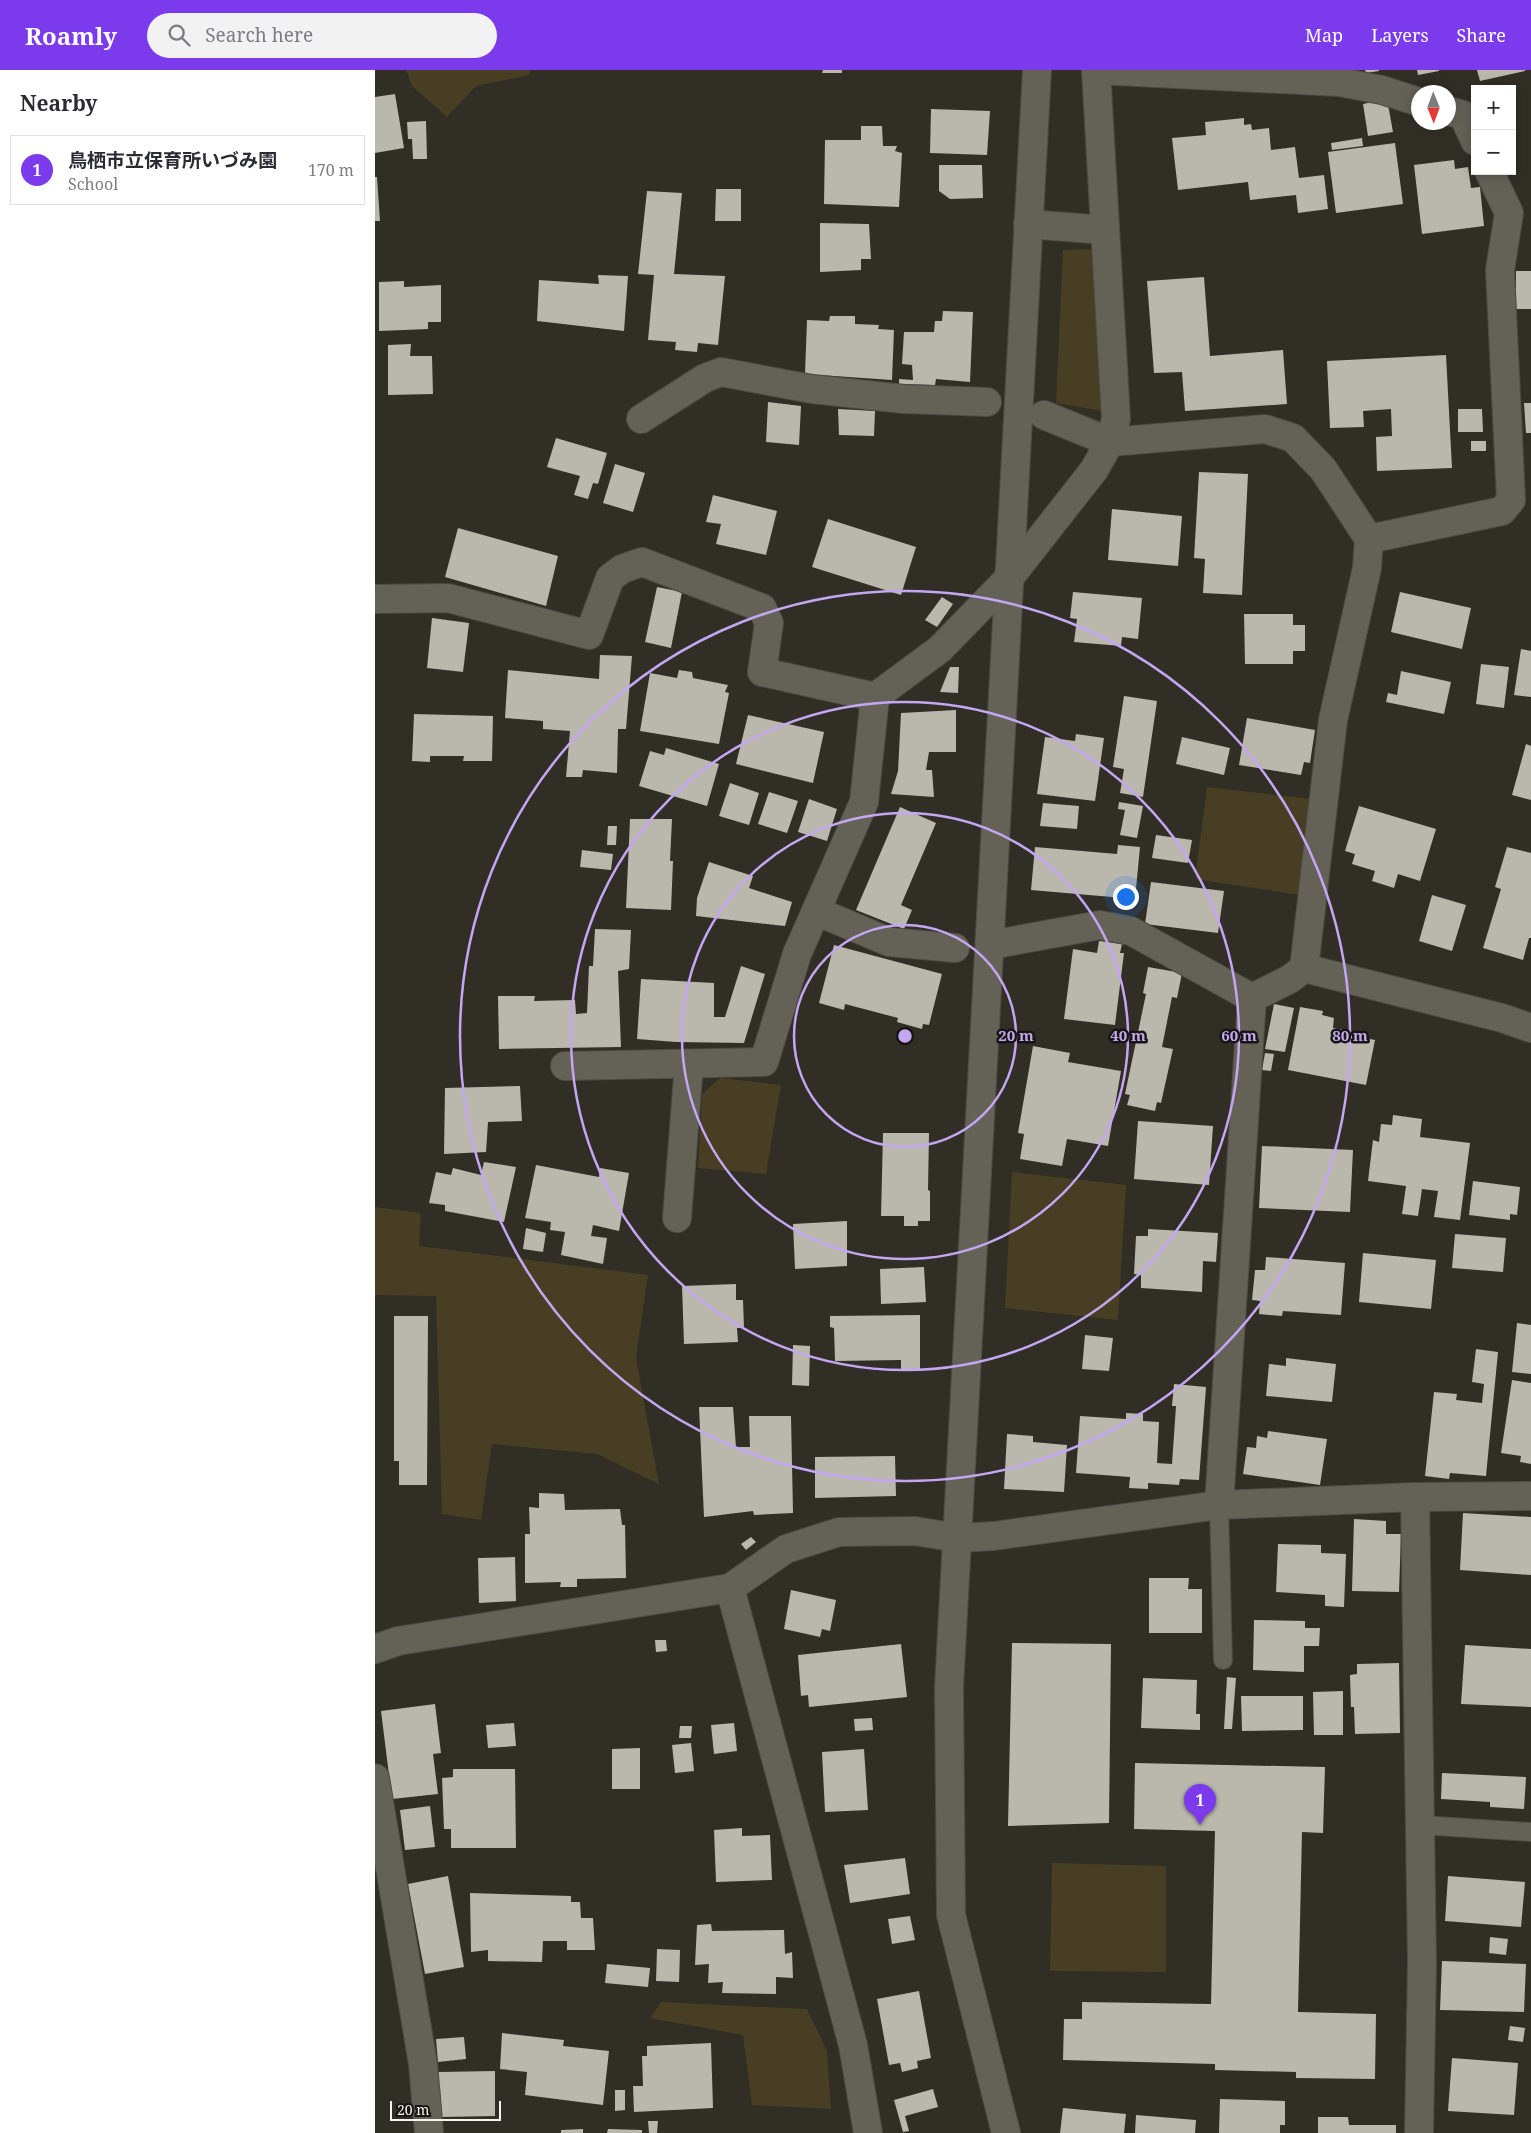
<!DOCTYPE html>
<html lang="en">
<head>
<meta charset="utf-8">
<style>
	body { margin:0; font-family:"Noto Serif","Noto Sans JP",serif; background:#f2f2f3; color:#2b2b33 }
	.controls { position:absolute; right:15px; top:15px; display:grid; overflow:hidden; border-radius:0px; box-shadow:0 2px 12px #0003 }
	.controls button { width:45px; height:45px; display:grid; place-items:center; padding:0; border:0; border-bottom:1px solid #e1e1e2; background:#fff; color:#2b2b33; font:25px sans-serif }
	.compass { position:absolute; left:1036px; top:15px; width:45px; height:45px; border-radius:50%; background:#fff; box-shadow:0 2px 12px #0003; rotate:179deg }
	.scale { position:absolute; left:15px; bottom:12px; width:111px; box-sizing:border-box; padding-left:5px; border:2px solid #f6f4ef; border-top:0; font-size:14px; line-height:18px; white-space:nowrap; color:#f6f4ef; -webkit-text-stroke:4px #171612; paint-order:stroke }
	.you { position:absolute; left:750px; top:826px; width:18px; height:18px; margin:-12px; border:4px solid #fff; border-radius:50%; background:#1a73e8; box-shadow:0 0 0 8px #1a73e833 }
	.badge { display:grid; place-items:center; width:32px; height:32px; border-radius:50%; background:#7c3aed; color:#fff; font-size:16px; font-weight:700 }
	.pin { position:absolute; translate:-50% -41px; filter:drop-shadow(0 1px 2px #0008) }
	.pin::after { content:''; position:absolute; top:26px; width:18px; height:15px; background:inherit; clip-path:polygon(0 0,100% 0,50% 100%) }
	.list { margin:0; padding:0; list-style:none }
	h2 { display:flex; justify-content:space-between; align-items:center; height:65px; margin:0; padding:0 20px; font-size:21px }
	h2 small { font-size:16px; font-weight:400; color:#7c7c81 }
	.list li { display:grid; grid-template-columns:32px 1fr auto; gap:15px; align-items:center; box-sizing:border-box; height:70px; margin:0 10px 10px; padding:0 10px; border:1px solid #e1e1e2; border-radius:0px }
	.list b { display:block; font-size:19px; white-space:nowrap }
	.list p { margin:0; font-size:16px; white-space:nowrap; color:#7c7c81 }
	.list em { font-size:16px; font-style:normal; color:#7c7c81 }
	.icon { flex:none; width:28px; height:28px; fill:none; stroke:currentColor; stroke-width:2; stroke-linecap:round; stroke-linejoin:round }
	.map { position:relative; flex:none; width:1156px; height:2063px; overflow:hidden }
	header { display:flex; align-items:center; gap:30px; box-sizing:border-box; height:70px; padding:0 25px; background:#7c3aed; color:#fff }
	header strong { font-size:24px }
	nav { display:flex; gap:28px; margin-inline-start:auto; font-size:18px }
	.search { width:350px; height:45px; background:#f2f2f3; display:flex; align-items:center; gap:12px; box-sizing:border-box; padding:0 18px; border-radius:28px; color:#7c7c81; font-size:19px }
	main { display:flex }
	aside { flex:1; background:#fff }
	.map>svg:first-child { display:block }
	.green { fill:#483e23 }
	.building { fill:#bab7ad }
	.lines { fill:none; stroke-linecap:round; stroke-linejoin:round }
	.lane-casing { stroke:#4d4b44; stroke-width:20 }
	.street-casing { stroke:#4d4b44; stroke-width:30 }
	.secondary-casing { stroke:#4d4b44; stroke-width:30 }
	.lane { stroke:#646157; stroke-width:18 }
	.street { stroke:#646157; stroke-width:28 }
	.secondary { stroke:#646157; stroke-width:28 }
	.ring { fill:none; stroke:#c3a7f2; stroke-width:2.5 }
	.centre { fill:#c3a7f2; stroke:#171612; stroke-width:2.5 }
	.ring-label { font-size:15px; text-anchor:middle; font-weight:bold; fill:#c3a7f2; stroke:#171612; stroke-width:5; stroke-linejoin:round; paint-order:stroke }
</style>
</head>
<body>
<header>
<strong>Roamly</strong>
<div class="search"><svg class="icon" aria-label="search" viewBox="0 0 24 24"><circle cx="10" cy="10" r="6"/><path d="M15 15l6 6"/></svg>Search here</div>
<nav><a>Map</a><a>Layers</a><a>Share</a></nav>
</header>
<main>
<aside>
<h2>Nearby<small></small></h2>
<ul class="list">
<li><span class="badge">1</span><div><b>鳥栖市立保育所いづみ園</b><p>School</p></div><em>170 m</em></li>
</ul>
</aside>
<div class="map">
<svg width="1156" height="2063" viewBox="0 0 1156 2063">
	<rect width="100%" height="100%" fill="#302e25"/>
	<!-- green -->
	<g class="green">
		<polygon points="31,0 155,0 155,5 101,16 72,47 37,16"/>
		<polygon points="721,179 727,341 681,333 688,180"/>
		<polygon points="832,717 936,729 924,825 820,809"/>
		<polygon points="345,1008 406,1015 391,1104 323,1098 327,1024"/>
		<polygon points="637,1102 751,1115 743,1250 630,1238"/>
		<polygon points="0,1137 46,1143 44,1176 273,1205 261,1288 284,1414 222,1384 117,1374 106,1450 67,1444 61,1226 0,1225"/>
		<polygon points="677,1793 791,1796 791,1902 675,1901"/>
		<polygon points="286,1932 432,1939 452,1981 456,2039 377,2035 368,1965 275,1948"/>
	</g>
	<!-- building -->
	<g class="building">
		<polygon points="448,0 467,0 467,3 447,3"/>
		<polygon points="990,0 1004,0 1004,1 991,3"/>
		<polygon points="1042,0 1064,0 1064,1 1043,5"/>
		<polygon points="1102,0 1150,0 1150,1 1105,11"/>
		<polygon points="20,24 29,78 0,83 0,27"/>
		<polygon points="1012,29 1018,62 993,66 988,34"/>
		<polygon points="556,39 615,41 612,85 555,83"/>
		<polygon points="869,48 869,55 876,54 877,60 894,58 896,80 920,77 924,108 949,105 953,139 923,143 921,125 875,130 873,112 803,120 797,68 831,65 830,52"/>
		<polygon points="51,51 52,89 38,89 37,69 33,69 32,52"/>
		<polygon points="486,56 507,56 508,76 522,76 520,81 527,83 524,137 449,134 450,70 486,70"/>
		<polygon points="987,68 988,76 957,80 956,73"/>
		<polygon points="1020,73 1028,134 961,143 953,82"/>
		<polygon points="1079,90 1080,99 1093,97 1096,118 1105,117 1109,156 1047,164 1039,95"/>
		<polygon points="564,95 607,95 608,128 575,129 564,121"/>
		<polygon points="0,107 2,107 5,151 0,151"/>
		<polygon points="341,119 366,119 366,151 340,151"/>
		<polygon points="272,121 307,123 299,204 350,206 343,275 323,273 322,282 300,280 301,272 273,270 279,205 263,204"/>
		<polygon points="445,153 494,154 496,189 486,189 486,200 445,202"/>
		<rect x="1141" y="201" width="15" height="38"/>
		<polygon points="223,205 253,206 249,261 162,251 164,210 224,214"/>
		<polygon points="829,207 835,286 908,280 912,334 810,341 807,302 779,303 772,211"/>
		<polygon points="29,211 29,217 66,215 66,252 53,252 53,259 4,261 4,212"/>
		<polygon points="568,241 598,242 595,312 561,309 560,315 524,314 524,309 538,310 537,295 527,294 529,262 559,262 560,251 567,251"/>
		<polygon points="455,246 480,246 480,254 504,255 503,259 519,260 517,310 430,304 432,250 454,251"/>
		<polygon points="36,274 35,286 57,286 58,324 13,325 13,275"/>
		<polygon points="1071,285 1077,398 1002,401 1001,367 1017,366 1016,339 988,341 989,357 955,358 952,291"/>
		<polygon points="393,332 426,336 424,375 391,372"/>
		<polygon points="1149,333 1156,333 1156,363 1151,363"/>
		<polygon points="463,339 500,341 499,366 464,365"/>
		<polygon points="1083,339 1107,339 1108,362 1083,362"/>
		<polygon points="181,368 232,383 223,414 218,413 213,429 199,425 205,406 172,397"/>
		<rect x="1096" y="371" width="15" height="10"/>
		<polygon points="240,394 270,403 258,442 228,433"/>
		<polygon points="824,402 873,404 867,525 828,523 830,489 819,488"/>
		<polygon points="338,425 402,441 391,485 341,474 346,454 331,452"/>
		<polygon points="737,439 807,446 803,496 733,490"/>
		<polygon points="453,449 541,477 526,525 437,497"/>
		<polygon points="83,458 183,486 171,536 70,507"/>
		<polygon points="282,517 307,522 296,578 270,572"/>
		<polygon points="698,522 767,528 763,569 747,567 746,576 699,572 702,549 695,548"/>
		<polygon points="1025,522 1096,538 1087,579 1016,562"/>
		<polygon points="567,527 578,534 562,557 550,550"/>
		<polygon points="869,544 918,544 918,555 930,555 930,581 918,581 918,594 870,594"/>
		<polygon points="57,548 94,553 88,602 52,598"/>
		<polygon points="1146,579 1156,581 1156,627 1139,625"/>
		<polygon points="225,585 257,586 251,659 243,659 242,703 208,700 207,707 191,707 195,661 168,659 168,651 130,648 133,600 224,609"/>
		<polygon points="1106,594 1134,597 1129,638 1101,634"/>
		<polygon points="575,597 584,597 583,623 565,622"/>
		<polygon points="304,600 317,602 318,608 353,615 350,622 354,623 344,674 265,661 275,603 302,608"/>
		<polygon points="1026,601 1076,612 1069,644 1011,632 1013,623 1022,625"/>
		<polygon points="749,626 782,631 768,727 745,723 749,699 738,697"/>
		<polygon points="581,640 581,682 554,682 551,700 557,700 559,727 516,724 523,701 526,643"/>
		<polygon points="39,644 118,646 117,691 88,691 89,686 55,686 55,692 37,691"/>
		<polygon points="373,645 449,662 438,713 361,694"/>
		<polygon points="872,648 940,660 935,693 929,692 926,705 864,695"/>
		<polygon points="701,664 729,668 720,731 662,724 670,667 700,671"/>
		<polygon points="807,667 855,678 849,705 801,694"/>
		<polygon points="1151,674 1156,676 1156,730 1137,725"/>
		<polygon points="291,678 344,694 332,736 264,716 275,681 289,685"/>
		<polygon points="355,713 384,723 374,755 344,746"/>
		<polygon points="394,722 423,731 412,763 383,754"/>
		<polygon points="434,729 462,739 452,771 423,762"/>
		<polygon points="744,732 768,736 762,768 745,765 750,740 743,739"/>
		<polygon points="668,733 704,736 702,759 665,756"/>
		<polygon points="984,736 1061,759 1045,811 1023,804 1019,818 997,811 1000,801 977,794 980,784 970,781"/>
		<polygon points="525,737 561,753 526,835 537,840 529,859 481,840"/>
		<polygon points="255,749 297,749 295,791 298,791 296,840 251,838"/>
		<polygon points="233,756 242,756 241,775 232,775"/>
		<polygon points="781,765 817,770 813,793 777,788"/>
		<polygon points="743,775 765,777 760,829 656,820 660,777 742,784"/>
		<polygon points="1132,777 1156,783 1156,868 1154,868 1148,890 1108,878 1126,819 1120,817"/>
		<polygon points="207,780 238,784 236,800 205,797"/>
		<polygon points="334,792 378,806 374,818 417,832 410,856 321,846 322,828"/>
		<polygon points="776,812 849,821 843,863 770,854"/>
		<polygon points="1057,825 1091,835 1077,881 1044,871"/>
		<polygon points="220,859 256,860 254,899 243,901 246,977 124,979 123,926 160,926 159,931 200,930 201,944 212,943 214,896 218,896"/>
		<polygon points="724,871 747,874 745,883 749,883 740,955 689,949 698,879 722,883"/>
		<polygon points="459,875 567,904 554,955 548,954 547,959 522,952 523,948 470,934 469,940 444,933"/>
		<polygon points="366,896 390,904 369,973 301,972 262,969 266,909 339,913 339,947 350,947"/>
		<polygon points="773,897 807,903 802,928 797,927 787,977 798,979 786,1033 782,1032 780,1041 752,1035 755,1025 750,1024 771,924 768,923"/>
		<polygon points="899,934 919,938 910,982 890,979"/>
		<polygon points="925,937 948,941 947,945 959,948 958,958 986,963 985,967 1000,970 991,1015 913,1000"/>
		<polygon points="658,976 695,983 693,992 746,1001 733,1076 692,1069 687,1096 645,1089 649,1064 643,1063"/>
		<polygon points="890,983 899,984 896,1001 887,1000"/>
		<polygon points="145,1016 147,1051 113,1052 111,1082 69,1084 70,1018"/>
		<polygon points="1018,1045 1047,1049 1045,1067 1095,1073 1085,1150 1059,1147 1063,1121 1047,1119 1043,1146 1027,1144 1031,1116 993,1111 998,1070 1004,1072 1006,1054 1017,1055"/>
		<polygon points="763,1051 838,1056 834,1115 759,1109"/>
		<polygon points="508,1063 554,1063 553,1120 555,1121 555,1151 543,1151 543,1156 529,1156 529,1146 506,1146"/>
		<polygon points="887,1076 978,1080 975,1142 884,1138"/>
		<polygon points="109,1092 141,1097 129,1152 70,1141 70,1135 54,1133 61,1102 76,1105 78,1098 106,1105"/>
		<polygon points="161,1095 224,1107 225,1098 254,1103 244,1161 218,1155 216,1166 232,1168 228,1194 186,1185 190,1162 175,1160 176,1152 150,1148"/>
		<polygon points="1098,1111 1145,1117 1142,1145 1135,1144 1135,1150 1094,1145"/>
		<polygon points="472,1151 472,1196 420,1199 418,1154"/>
		<polygon points="151,1158 171,1163 168,1182 148,1179"/>
		<polygon points="773,1159 843,1163 841,1192 828,1191 827,1222 766,1218 766,1205 759,1204 761,1166 773,1166"/>
		<polygon points="1080,1164 1131,1168 1128,1202 1077,1198"/>
		<polygon points="988,1183 1061,1190 1056,1239 984,1232"/>
		<polygon points="891,1187 970,1193 966,1245 908,1241 907,1246 884,1244 885,1231 877,1230 880,1200 890,1200"/>
		<polygon points="549,1197 551,1232 506,1234 505,1199"/>
		<polygon points="361,1214 361,1230 368,1230 369,1258 362,1258 363,1272 309,1274 307,1216"/>
		<polygon points="545,1245 545,1299 526,1299 526,1290 460,1291 459,1258 455,1257 455,1246"/>
		<polygon points="19,1246 53,1246 52,1415 24,1415 24,1391 19,1391"/>
		<polygon points="1142,1253 1156,1255 1156,1304 1137,1302"/>
		<polygon points="710,1265 738,1268 734,1301 707,1299"/>
		<polygon points="418,1275 435,1276 434,1316 417,1315"/>
		<polygon points="1101,1279 1123,1282 1111,1406 1075,1403 1074,1409 1050,1406 1059,1322 1082,1324 1081,1330 1107,1333 1109,1314 1097,1312"/>
		<polygon points="911,1288 961,1294 957,1332 891,1326 894,1294 911,1296"/>
		<polygon points="1137,1310 1156,1313 1156,1394 1145,1392 1146,1386 1126,1383"/>
		<polygon points="799,1314 831,1317 824,1410 805,1409 804,1415 773,1413 773,1419 754,1418 755,1407 701,1403 705,1346 751,1349 751,1343 768,1344 768,1351 784,1352 782,1393 797,1394 801,1336 797,1336"/>
		<polygon points="324,1337 358,1337 361,1377 375,1377 374,1346 416,1346 418,1443 379,1445 378,1441 329,1447"/>
		<polygon points="893,1361 952,1369 945,1415 868,1404 872,1377 881,1378 882,1366 892,1368"/>
		<polygon points="632,1364 658,1366 658,1372 692,1375 689,1422 629,1419"/>
		<polygon points="520,1386 521,1426 440,1428 440,1387"/>
		<polygon points="164,1423 189,1424 190,1440 245,1439 247,1455 250,1455 251,1508 202,1509 202,1517 185,1517 186,1512 150,1513 150,1464 155,1464 154,1437 164,1438"/>
		<polygon points="1088,1443 1156,1447 1156,1505 1085,1500"/>
		<polygon points="979,1449 1011,1451 1011,1464 1026,1464 1024,1522 977,1521"/>
		<polygon points="376,1467 381,1472 371,1480 366,1474"/>
		<polygon points="903,1474 946,1475 946,1483 971,1484 969,1537 950,1536 950,1525 901,1522"/>
		<polygon points="140,1487 141,1531 104,1533 103,1488"/>
		<polygon points="774,1508 814,1508 813,1519 827,1519 827,1563 774,1563"/>
		<polygon points="416,1520 461,1530 455,1561 447,1559 445,1567 409,1559"/>
		<polygon points="879,1550 930,1551 930,1558 945,1558 944,1576 929,1576 929,1602 878,1600"/>
		<polygon points="280,1570 291,1570 292,1581 281,1582"/>
		<polygon points="637,1573 736,1574 734,1753 633,1756"/>
		<polygon points="526,1574 532,1627 434,1637 433,1625 426,1626 423,1585"/>
		<polygon points="1090,1575 1156,1579 1156,1637 1086,1634"/>
		<polygon points="1024,1593 1025,1663 980,1664 979,1637 976,1637 975,1605 982,1604 982,1594"/>
		<polygon points="852,1607 861,1608 857,1659 849,1659"/>
		<polygon points="768,1608 822,1610 821,1644 825,1644 825,1660 766,1658"/>
		<polygon points="968,1621 968,1665 939,1665 938,1622"/>
		<polygon points="866,1626 928,1626 928,1660 867,1661"/>
		<polygon points="60,1634 66,1683 58,1684 63,1724 17,1729 6,1641"/>
		<polygon points="497,1648 498,1660 480,1661 479,1649"/>
		<polygon points="139,1653 141,1676 113,1678 111,1655"/>
		<polygon points="359,1653 362,1681 339,1684 336,1655"/>
		<polygon points="305,1656 317,1656 316,1668 304,1668"/>
		<polygon points="316,1673 319,1701 300,1703 297,1675"/>
		<polygon points="265,1678 265,1719 237,1719 237,1679"/>
		<polygon points="489,1679 493,1740 450,1742 447,1682"/>
		<polygon points="760,1693 950,1697 948,1763 927,1762 923,1942 1001,1944 1000,2009 921,2008 921,2002 840,2000 840,1994 688,1990 689,1949 707,1949 707,1932 836,1934 840,1761 759,1759"/>
		<polygon points="78,1699 140,1699 141,1778 76,1778 76,1759 69,1759 67,1708 78,1707"/>
		<polygon points="1067,1703 1151,1707 1149,1739 1115,1737 1115,1732 1066,1729"/>
		<polygon points="55,1736 60,1777 30,1780 25,1740"/>
		<polygon points="367,1758 367,1766 395,1765 397,1810 341,1812 339,1760"/>
		<polygon points="530,1788 535,1824 475,1833 469,1795"/>
		<polygon points="73,1806 89,1897 50,1904 33,1814"/>
		<polygon points="1073,1806 1150,1812 1146,1857 1070,1851"/>
		<polygon points="95,1823 196,1826 196,1832 205,1832 206,1848 218,1848 220,1880 192,1880 192,1871 168,1871 167,1892 113,1891 113,1880 96,1882"/>
		<polygon points="535,1846 540,1870 517,1874 513,1849"/>
		<polygon points="336,1854 337,1861 409,1860 410,1884 417,1882 418,1908 401,1907 401,1924 347,1923 348,1912 333,1913 334,1894 320,1895 322,1855"/>
		<polygon points="1115,1867 1133,1869 1131,1885 1114,1883"/>
		<polygon points="282,1879 305,1880 304,1912 281,1911"/>
		<polygon points="1067,1891 1151,1894 1149,1942 1065,1940"/>
		<polygon points="232,1894 275,1898 273,1917 230,1913"/>
		<polygon points="544,1921 556,1988 542,1991 543,1998 527,2002 525,1993 514,1995 502,1929"/>
		<polygon points="1135,1956 1150,1958 1148,1972 1133,1970"/>
		<polygon points="127,1963 189,1970 188,1976 234,1981 228,2035 150,2025 152,2002 125,1999"/>
		<polygon points="89,1967 91,1989 63,1992 61,1969"/>
		<polygon points="336,1973 338,2038 259,2042 258,2016 268,2016 267,1986 272,1986 272,1976"/>
		<polygon points="1077,1988 1143,1993 1139,2045 1073,2041"/>
		<polygon points="120,2001 120,2046 66,2047 65,2017 63,2016 63,2002"/>
		<polygon points="558,2019 563,2037 530,2046 534,2061 528,2062 519,2030"/>
		<polygon points="240,2020 250,2020 250,2040 240,2041"/>
		<polygon points="845,2029 910,2031 910,2055 905,2055 905,2063 844,2063"/>
		<polygon points="688,2038 751,2044 749,2063 685,2063"/>
		<polygon points="761,2045 821,2050 820,2063 760,2063"/>
		<polygon points="943,2047 973,2047 974,2055 1021,2055 1021,2063 943,2063"/>
		<polygon points="273,2051 283,2051 282,2063 274,2063"/>
		<polygon points="208,2059 208,2063 186,2063 186,2060"/>
		<polygon points="233,2059 267,2060 267,2063 232,2063"/>
	</g>
	<g class="lines">
		<defs>
			<g id="lane">
				<polyline points="844,1435 848,1590"/>
				<polyline points="1045,1755 1156,1762"/>
			</g>
			<g id="street">
				<polyline points="721,0 964,12 1007,20 1044,32"/>
				<polyline points="1074,41 1088,45 1100,71"/>
				<polyline points="653,154 730,160"/>
				<polyline points="669,345 735,372 890,359 918,368 948,399 994,469"/>
				<polyline points="266,349 330,308 346,302 437,319 529,329 612,332"/>
				<polyline points="0,529 73,528 214,565 235,508 247,499 267,492 387,538 394,553 387,602 500,627"/>
				<polyline points="441,841 514,872 580,878"/>
				<polyline points="615,875 725,855 756,861 877,928"/>
				<polyline points="929,898 1127,948 1156,958"/>
				<polyline points="877,928 915,909 929,898 958,650 992,498 994,469 1127,441 1136,430 1125,200 1134,143 1114,101"/>
				<polyline points="190,996 389,992 422,884 489,732 500,627 565,579 635,507 719,400 735,372 741,349 721,0"/>
				<polyline points="302,1148 314,994"/>
				<polyline points="1040,1427 1047,1893 1044,2063"/>
				<polyline points="844,1435 877,928"/>
				<polyline points="355,1518 478,1975 493,2063"/>
				<polyline points="0,1579 23,1571 355,1518 411,1479 464,1462 540,1461 582,1468 619,1466 844,1435 1040,1427 1156,1426"/>
				<polyline points="0,1708 48,1994 54,2063"/>
			</g>
			<polyline id="secondary" points="631,2063 576,1845 574,1617 662,0"/>
		</defs>
		<!-- lane casing -->
		<use href="#lane" class="lane-casing"/>
		<!-- street casing -->
		<use href="#street" class="street-casing"/>
		<!-- secondary casing -->
		<use href="#secondary" class="secondary-casing"/>
		<!-- lane -->
		<use href="#lane" class="lane"/>
		<!-- street -->
		<use href="#street" class="street"/>
		<!-- secondary -->
		<use href="#secondary" class="secondary"/>
	</g>
	<!-- distance rings -->
	<g class="ring">
		<circle cx="530" cy="966" r="111"/>
		<circle cx="530" cy="966" r="223"/>
		<circle cx="530" cy="966" r="334"/>
		<circle cx="530" cy="966" r="445"/>
	</g>
	<circle cx="530" cy="966" r="8" class="centre"/>
	<g class="ring-label">
		<text x="641" y="971">20 m</text>
		<text x="753" y="971">40 m</text>
		<text x="864" y="971">60 m</text>
		<text x="975" y="971">80 m</text>
	</g>
</svg>
<div class="controls">
<button>+</button>
<button>−</button>
</div>
<svg class="compass" viewBox="-18 -18 36 36"><path d="M0-13l5 13h-10z" fill="#e53935"/><path d="M0 13l5-13h-10z" fill="#7c7c81"/></svg>
<div class="scale">20 m</div>
<div class="you"></div>
<div class="pin badge" style="left:825px;top:1755px">1</div>
</div>
</main>
</body>
</html>
